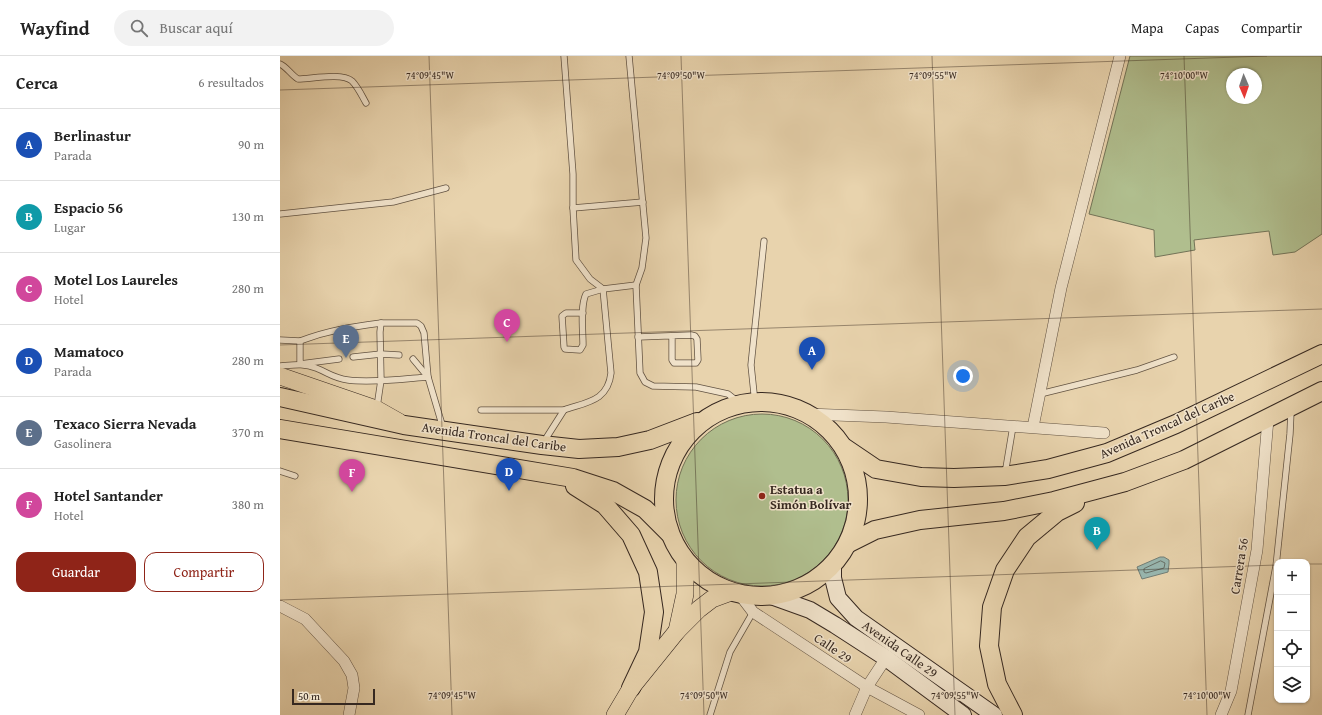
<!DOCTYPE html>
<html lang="es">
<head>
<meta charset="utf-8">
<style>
	body { margin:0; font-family:"Gentium Book Plus",serif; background:#f2f2f2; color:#222 }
	.controls { position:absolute; right:12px; bottom:12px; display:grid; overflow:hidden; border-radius:8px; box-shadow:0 1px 3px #0004 }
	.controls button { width:36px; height:36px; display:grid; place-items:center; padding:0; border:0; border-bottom:1px solid #e0e0e0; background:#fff; color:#222; font:20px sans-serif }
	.compass { position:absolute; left:946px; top:12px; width:36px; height:36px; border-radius:50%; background:#fff; box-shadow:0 1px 3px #0004; rotate:178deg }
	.scale { position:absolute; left:12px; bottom:10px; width:83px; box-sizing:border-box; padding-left:4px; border:2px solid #362820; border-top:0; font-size:11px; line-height:14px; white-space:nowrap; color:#362820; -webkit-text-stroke:3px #f0e2ca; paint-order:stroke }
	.you { position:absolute; left:683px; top:320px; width:14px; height:14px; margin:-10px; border:3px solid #fff; border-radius:50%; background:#1a73e8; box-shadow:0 0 0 6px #1a73e833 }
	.badge { display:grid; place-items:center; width:26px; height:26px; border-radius:50%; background:#8f2418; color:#fff; font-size:13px; font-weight:700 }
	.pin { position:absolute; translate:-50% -33px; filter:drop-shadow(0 1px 2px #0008) }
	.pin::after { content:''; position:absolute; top:21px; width:14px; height:12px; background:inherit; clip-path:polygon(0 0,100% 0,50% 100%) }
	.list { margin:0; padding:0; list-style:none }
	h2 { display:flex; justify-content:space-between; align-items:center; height:52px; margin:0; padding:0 16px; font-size:17px }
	h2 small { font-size:13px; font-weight:400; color:#767676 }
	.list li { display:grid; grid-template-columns:26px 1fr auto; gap:12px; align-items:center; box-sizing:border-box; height:72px; padding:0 16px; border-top:1px solid #e0e0e0 }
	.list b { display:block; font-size:15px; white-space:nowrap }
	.list p { margin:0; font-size:13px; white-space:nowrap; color:#767676 }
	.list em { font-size:13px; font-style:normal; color:#767676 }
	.actions { display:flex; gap:8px; padding:12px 16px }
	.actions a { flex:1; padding:9px 0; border:1px solid #8f2418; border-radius:12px; text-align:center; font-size:14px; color:#8f2418 }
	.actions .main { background:#8f2418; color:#fff }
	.icon { flex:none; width:22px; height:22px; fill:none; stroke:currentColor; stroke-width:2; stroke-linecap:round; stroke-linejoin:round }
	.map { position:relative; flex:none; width:1042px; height:659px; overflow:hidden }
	header { display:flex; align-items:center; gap:24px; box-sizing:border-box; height:56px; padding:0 20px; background:#fff; border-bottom:1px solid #e0e0e0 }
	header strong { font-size:19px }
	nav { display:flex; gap:22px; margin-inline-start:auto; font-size:14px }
	.search { width:280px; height:36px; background:#f2f2f2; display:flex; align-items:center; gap:10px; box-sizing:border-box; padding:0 14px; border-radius:22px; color:#767676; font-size:15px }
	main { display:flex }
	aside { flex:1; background:#fff }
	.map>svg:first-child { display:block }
	.green { fill:#b0be8e; stroke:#737357; fill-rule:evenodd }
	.water { fill:#98b7b0; stroke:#717e76 }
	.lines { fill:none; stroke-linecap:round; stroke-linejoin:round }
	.shore { stroke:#677068; stroke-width:1 }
	.service-casing { stroke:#625343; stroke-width:7 }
	.minor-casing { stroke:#625343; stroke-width:12 }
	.secondary-casing { stroke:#362820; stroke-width:18 }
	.primary-casing { stroke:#362820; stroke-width:18 }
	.trunk-casing { stroke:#362820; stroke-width:20 }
	.service { stroke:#f0e2ca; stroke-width:5.5 }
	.minor { stroke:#f0e2ca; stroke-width:11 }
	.secondary { stroke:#f0e2ca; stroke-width:16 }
	.primary { stroke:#e8d3ad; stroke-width:17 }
	.trunk { stroke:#e8d3ad; stroke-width:18 }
	.ticks { fill:none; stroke:#362820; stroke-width:1; stroke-opacity:0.45 }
	.poi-dot { fill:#8f2418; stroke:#f0e2ca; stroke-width:1.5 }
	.labels { text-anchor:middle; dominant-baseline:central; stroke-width:3; stroke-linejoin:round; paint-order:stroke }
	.street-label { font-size:13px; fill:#362820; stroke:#f0e2ca }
	.poi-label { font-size:13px; font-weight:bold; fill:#362820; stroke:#f0e2ca; text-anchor:start }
	.ticks-label { font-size:10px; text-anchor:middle; fill:#362820; stroke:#f0e2ca; stroke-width:3; stroke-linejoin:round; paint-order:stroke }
</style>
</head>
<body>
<header>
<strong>Wayfind</strong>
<div class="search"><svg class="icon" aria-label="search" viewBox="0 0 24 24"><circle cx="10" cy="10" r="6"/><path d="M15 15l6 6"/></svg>Buscar aquí</div>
<nav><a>Mapa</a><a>Capas</a><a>Compartir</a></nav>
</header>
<main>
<aside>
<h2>Cerca<small>6 resultados</small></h2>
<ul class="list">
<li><span class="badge" style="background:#1a4fb4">A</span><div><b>Berlinastur</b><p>Parada</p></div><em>90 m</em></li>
<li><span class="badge" style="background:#0f9aa8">B</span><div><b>Espacio 56</b><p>Lugar</p></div><em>130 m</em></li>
<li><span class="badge" style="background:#d1479c">C</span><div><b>Motel Los Laureles</b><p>Hotel</p></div><em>280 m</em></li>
<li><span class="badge" style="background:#1a4fb4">D</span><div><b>Mamatoco</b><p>Parada</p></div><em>280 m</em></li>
<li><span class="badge" style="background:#5c6f8a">E</span><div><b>Texaco Sierra Nevada</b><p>Gasolinera</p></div><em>370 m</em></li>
<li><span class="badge" style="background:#d1479c">F</span><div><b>Hotel Santander</b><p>Hotel</p></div><em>380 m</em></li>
</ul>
<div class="actions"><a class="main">Guardar</a><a>Compartir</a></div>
</aside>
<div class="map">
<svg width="1042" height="659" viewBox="0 0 1042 659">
	<rect width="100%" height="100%" fill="#e8d3ad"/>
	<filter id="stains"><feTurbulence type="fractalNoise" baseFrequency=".005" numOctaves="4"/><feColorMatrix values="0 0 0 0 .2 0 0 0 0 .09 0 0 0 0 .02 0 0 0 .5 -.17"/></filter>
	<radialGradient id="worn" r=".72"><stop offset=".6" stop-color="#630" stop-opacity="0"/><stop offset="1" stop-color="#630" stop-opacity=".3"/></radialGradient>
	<!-- green -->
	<g class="green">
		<path d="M850,0H1042V178L1015,196L993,199L989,175L914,184L915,194L875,201L874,174L809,158ZM952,18H976V42H952Z"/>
		<circle cx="482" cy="444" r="86"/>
	</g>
	<!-- water -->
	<polygon class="water" points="880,501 884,501 889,504 889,508 888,516 862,523 857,511"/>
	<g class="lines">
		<!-- shore -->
		<polygon class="shore" points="881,505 885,507 884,512 866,517 864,516 864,513"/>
		<defs>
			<g id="service">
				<polyline points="349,0 366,182 362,212 356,229 360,317 365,326 373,330 416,331 448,338 462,349"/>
				<path d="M0,8C7,11 11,19 18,23C31,23 62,16 72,25C78,31 82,40 86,47"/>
				<polyline points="293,152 363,146"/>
				<polyline points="0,158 113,146 166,132"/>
				<path d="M303,257H286L282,260L284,291L285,293L300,294L303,289C303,275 300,250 306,238L323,233L356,229"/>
				<polyline points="358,281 411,279 415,280 417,283 418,304 416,307 394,307 392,304 392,280"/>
				<polyline points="0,284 20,285"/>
				<polyline points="73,301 101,298 119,299"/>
				<path d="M59,303L20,308V285C49,274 71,271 101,267"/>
				<polyline points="133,303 148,321 163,372"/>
				<path d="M0,310C13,309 24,307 36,312C49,317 53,322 68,324C93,327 123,323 148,321L144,277L141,270L137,267H101L100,276L101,324L97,351"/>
				<polyline points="760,338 857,314 894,301"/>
				<polyline points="475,347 471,309 484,185"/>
				<polyline points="201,354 284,354"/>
				<path d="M263,387L284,354C307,346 328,345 331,317L323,233L310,223L296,204L293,152V118L284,0"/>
				<polyline points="0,415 15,420"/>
				<polyline points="725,418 733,370"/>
				<polyline points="430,659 450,596 473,556"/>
				<polyline points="968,659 996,510 1010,378 1011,355"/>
			</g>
			<g id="minor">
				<polyline points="528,358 606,361 824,377"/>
				<polyline points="753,371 781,232 840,0"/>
				<polyline points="460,539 473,556 587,631 639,659"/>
				<polyline points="0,550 25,563 64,605 72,619 74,632 69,659"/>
				<polyline points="575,659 587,631 606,602"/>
				<polyline points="941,659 951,635 977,494 988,363"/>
			</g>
			<g id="secondary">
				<polyline points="553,509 553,522 558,542 576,562 714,659"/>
				<polyline points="491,540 530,554 555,569 606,602 683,659"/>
			</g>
			<g id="primary">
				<polyline points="0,320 96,353 119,366"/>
				<polyline points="397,575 405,538 405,505"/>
				<polyline points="335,659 351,632 397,575 419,553 432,543 451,536"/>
			</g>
			<g id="trunk">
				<polyline points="0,341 124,369 262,389 299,393 338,391 370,384 417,366"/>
				<circle cx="481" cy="443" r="97"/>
				<polyline points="0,373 293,422 333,435 365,453 389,477"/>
				<polyline points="565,392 596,413 641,421 674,422 724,420 768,413 827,397 896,368 1042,298"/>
				<polyline points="295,430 325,449 351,479 368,516 374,556 368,596 351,632"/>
				<polyline points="569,487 595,474 640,464 724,455 774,445 845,426 904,404 1042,335"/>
				<polyline points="733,659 717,628 709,590 712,551 725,514 747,481 777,456 795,447"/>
			</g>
		</defs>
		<!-- service casing -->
		<use href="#service" class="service-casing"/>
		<!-- minor casing -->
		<use href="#minor" class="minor-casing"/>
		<!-- secondary casing -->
		<use href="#secondary" class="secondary-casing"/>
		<!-- primary casing -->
		<use href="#primary" class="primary-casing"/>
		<!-- trunk casing -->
		<use href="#trunk" class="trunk-casing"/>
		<!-- service -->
		<use href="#service" class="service"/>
		<!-- minor -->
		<use href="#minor" class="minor"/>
		<!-- secondary -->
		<use href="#secondary" class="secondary"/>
		<!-- primary -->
		<use href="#primary" class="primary"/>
		<!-- trunk -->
		<use href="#trunk" class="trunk"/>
	</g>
	<!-- ticks -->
	<path class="ticks" d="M149,0L172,659M401,0L424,659M652,0L675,659M904,0L927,659M0,34L987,0M0,289L1042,253M1027,508H1042M0,544L997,509"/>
	<!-- markers -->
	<circle class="poi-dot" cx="482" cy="440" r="4"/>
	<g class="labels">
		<!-- street labels -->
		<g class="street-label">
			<text transform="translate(887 369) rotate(-24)">Avenida Troncal del Caribe</text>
			<text transform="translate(214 381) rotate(8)">Avenida Troncal del Caribe</text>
			<text transform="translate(959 510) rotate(-81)">Carrera 56</text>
			<text transform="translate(553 592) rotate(34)">Calle 29</text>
			<text transform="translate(620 593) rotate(35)">Avenida Calle 29</text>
		</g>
		<!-- poi labels -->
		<g class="poi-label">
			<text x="490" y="433">Estatua a<tspan x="490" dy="15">Simón Bolívar</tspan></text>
		</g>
	</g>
	<g class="ticks-label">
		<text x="150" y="23">74°09'45"W</text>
		<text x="401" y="23">74°09'50"W</text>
		<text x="653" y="23">74°09'55"W</text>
		<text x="904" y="23">74°10'00"W</text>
		<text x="172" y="643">74°09'45"W</text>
		<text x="424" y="643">74°09'50"W</text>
		<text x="675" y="643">74°09'55"W</text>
		<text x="927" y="643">74°10'00"W</text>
	</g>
	<rect width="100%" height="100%" filter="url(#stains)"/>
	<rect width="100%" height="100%" fill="url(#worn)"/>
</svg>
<div class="controls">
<button>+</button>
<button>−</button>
<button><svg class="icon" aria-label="locate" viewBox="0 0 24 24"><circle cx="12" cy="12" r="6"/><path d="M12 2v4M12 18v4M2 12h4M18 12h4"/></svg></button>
<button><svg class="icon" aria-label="layers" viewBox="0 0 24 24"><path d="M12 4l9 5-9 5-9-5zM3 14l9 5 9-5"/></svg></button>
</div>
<svg class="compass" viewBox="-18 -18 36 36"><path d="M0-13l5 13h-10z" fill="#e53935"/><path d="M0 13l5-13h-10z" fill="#767676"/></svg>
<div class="scale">50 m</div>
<div class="you"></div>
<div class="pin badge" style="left:532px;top:314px;background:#1a4fb4">A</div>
<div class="pin badge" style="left:817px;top:494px;background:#0f9aa8">B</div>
<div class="pin badge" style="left:227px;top:286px;background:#d1479c">C</div>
<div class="pin badge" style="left:229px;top:435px;background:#1a4fb4">D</div>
<div class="pin badge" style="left:66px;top:302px;background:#5c6f8a">E</div>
<div class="pin badge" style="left:72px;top:436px;background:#d1479c">F</div>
</div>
</main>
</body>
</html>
